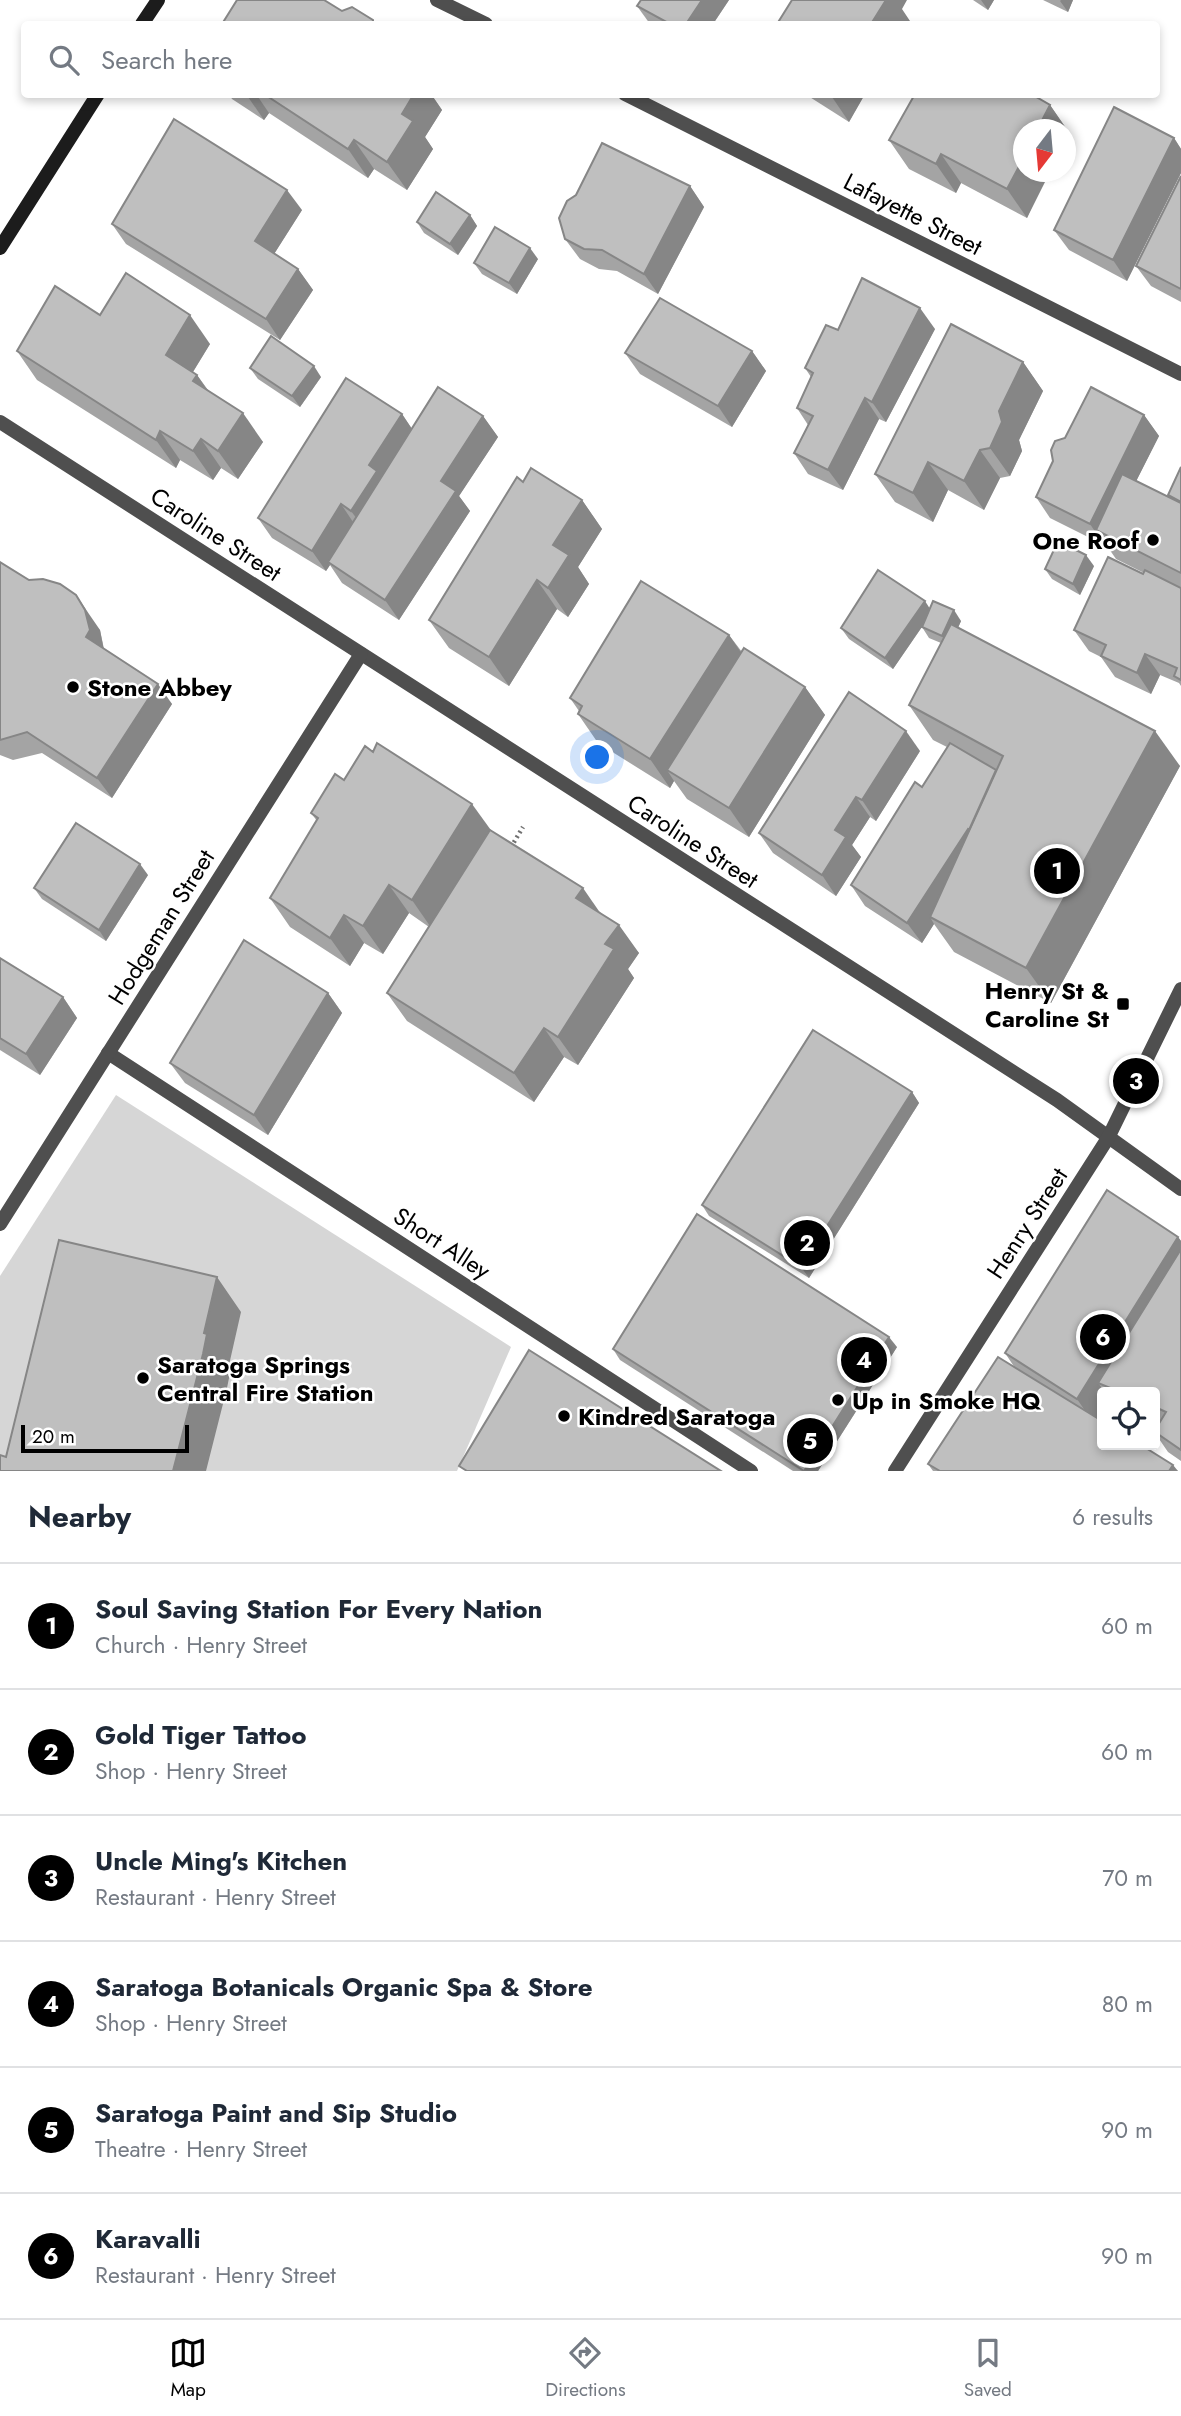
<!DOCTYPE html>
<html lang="en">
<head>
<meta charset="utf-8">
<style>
	body { margin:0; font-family:Jost,sans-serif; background:#f6f6f7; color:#1f2937 }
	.controls { position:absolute; right:21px; bottom:21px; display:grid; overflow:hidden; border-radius:7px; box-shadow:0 4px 10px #0003 }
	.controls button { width:63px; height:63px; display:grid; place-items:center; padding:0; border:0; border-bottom:2px solid #e0e1e3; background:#fff; color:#1f2937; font:35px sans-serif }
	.compass { position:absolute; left:1013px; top:119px; width:63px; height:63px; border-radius:50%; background:#fff; box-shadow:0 4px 10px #0003; rotate:196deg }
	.scale { position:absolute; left:21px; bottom:18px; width:168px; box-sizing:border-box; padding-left:7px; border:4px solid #000; border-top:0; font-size:19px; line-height:24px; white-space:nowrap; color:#000; -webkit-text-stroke:5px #fff; paint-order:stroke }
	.you { position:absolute; left:598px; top:758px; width:24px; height:24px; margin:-18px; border:5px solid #fff; border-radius:50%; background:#1a73e8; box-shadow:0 0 0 10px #1a73e833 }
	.badge { display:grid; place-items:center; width:46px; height:46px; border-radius:50%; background:#000; color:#fff; font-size:23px; font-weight:700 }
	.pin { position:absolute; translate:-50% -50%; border:4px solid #fff; box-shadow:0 2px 7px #0006 }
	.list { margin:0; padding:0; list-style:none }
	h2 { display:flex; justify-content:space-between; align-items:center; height:91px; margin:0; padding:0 28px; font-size:30px }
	h2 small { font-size:23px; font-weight:400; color:#747a83 }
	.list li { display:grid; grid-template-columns:46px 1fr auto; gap:21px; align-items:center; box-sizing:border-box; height:126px; padding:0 28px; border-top:2px solid #e0e1e3 }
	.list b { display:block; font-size:26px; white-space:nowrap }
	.list p { margin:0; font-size:23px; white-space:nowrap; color:#747a83 }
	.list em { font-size:23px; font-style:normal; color:#747a83 }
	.icon { flex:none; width:38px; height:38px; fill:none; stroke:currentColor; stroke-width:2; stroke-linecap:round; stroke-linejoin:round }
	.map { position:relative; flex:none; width:1181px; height:1471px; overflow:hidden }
	.search { position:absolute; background:#fff; box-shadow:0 4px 10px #0003; left:21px; right:21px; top:21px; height:77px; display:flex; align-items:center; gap:18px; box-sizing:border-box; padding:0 24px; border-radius:7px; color:#747a83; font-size:26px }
	.sheet { height:847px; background:#fff }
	nav { display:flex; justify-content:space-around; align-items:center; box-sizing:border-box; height:98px; border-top:2px solid #e0e1e3; background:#fff; font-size:19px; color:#747a83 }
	nav a { display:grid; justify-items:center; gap:4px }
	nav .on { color:#000 }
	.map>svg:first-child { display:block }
	.green { fill:#d6d6d6 }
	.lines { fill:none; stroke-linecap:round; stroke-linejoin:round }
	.path { stroke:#717171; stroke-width:4.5; stroke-dasharray:2 3.5; stroke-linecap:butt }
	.lane { stroke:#4f4f4f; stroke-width:14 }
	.street { stroke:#4f4f4f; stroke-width:14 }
	.secondary { stroke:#1c1c1c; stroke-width:14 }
	.wall { fill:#a4a4a4 }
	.shaded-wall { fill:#868686 }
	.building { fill:#bfbfbf; stroke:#868686; stroke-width:2 }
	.poi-dot { fill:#000; stroke:#fff; stroke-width:2.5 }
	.labels { text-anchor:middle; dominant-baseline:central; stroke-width:5; stroke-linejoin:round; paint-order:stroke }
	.street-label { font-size:24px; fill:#000; stroke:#fff }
	.poi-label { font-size:24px; font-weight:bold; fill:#000; stroke:#fff; text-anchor:start }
</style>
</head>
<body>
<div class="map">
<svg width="1181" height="1471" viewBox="0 0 1181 1471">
	<rect width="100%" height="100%" fill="#fff"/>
	<!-- green -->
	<polygon class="green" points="116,1095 511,1347 457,1471 0,1471 0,1276"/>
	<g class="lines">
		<!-- path -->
		<polyline class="path" points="511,847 523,827"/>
		<!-- lane -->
		<polyline class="lane" points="108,1053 751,1471"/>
		<!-- street -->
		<g class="street">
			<polyline points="437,0 486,24"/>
			<polyline points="625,94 1181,374"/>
			<polyline points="0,422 1057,1100 1181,1189"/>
			<polyline points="0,1224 361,654"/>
			<polyline points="895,1471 1108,1138 1181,989"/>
		</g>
		<!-- secondary -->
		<g class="secondary">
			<polyline points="142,24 158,0"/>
			<polyline points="0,248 98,94"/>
		</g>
	</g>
	<!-- wall -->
	<g class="wall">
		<polygon points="641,0 729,0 713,24 650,24 637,6"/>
		<polygon points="973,0 994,0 988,10"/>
		<polygon points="1043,0 1073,0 1068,12"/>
		<polygon points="229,94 431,94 442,110 425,137 433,149 407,190 374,169 368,178 269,113 264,120 232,99"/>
		<polygon points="805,94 865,94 849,122"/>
		<polygon points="1050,105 1070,134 1066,142 1066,130 1027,218 961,183 956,193 909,169 889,140"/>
		<polygon points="1174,138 1181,149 1181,173 1127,281 1069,250 1054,230"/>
		<polygon points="1181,176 1181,302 1151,286 1136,266"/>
		<polygon points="690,186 704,207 658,294 617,271 599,269 580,259 565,239"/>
		<polygon points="302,210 274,254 298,269 313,290 280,340 126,244 112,224"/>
		<polygon points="470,215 477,226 458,255 424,233 417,222"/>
		<polygon points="538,259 517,294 482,274 474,263"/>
		<polygon points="100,315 210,344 193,372 197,375 208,390 263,442 238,479 221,468 213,480 180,460 176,468 37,380 17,351"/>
		<polygon points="935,329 886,422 879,419 843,490 808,474 794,453 808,425 797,408 811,377 805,368 838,330"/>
		<polygon points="752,351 766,371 732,427 640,374 625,353"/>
		<polygon points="1023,362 1043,391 1019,440 1022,451 1010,476 1000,478 984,510 948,490 933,522 895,502 875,474"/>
		<polygon points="250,368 321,377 300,407 258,379"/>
		<polygon points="402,414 412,429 483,416 498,437 459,496 470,511 399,620 342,583 330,565 326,571 272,538 258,518"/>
		<polygon points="1144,415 1159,436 1136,481 1169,497 1168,495 1181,467 1181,686 1179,683 1160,675 1151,694 1115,677 1101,657 1089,651 1074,630 1144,573 1116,559 1105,543 1104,545 1050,518 1036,497"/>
		<polygon points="523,482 582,500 602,529 578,567 589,584 568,617 557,609 509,686 449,648 429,620"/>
		<polygon points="0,562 29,580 100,630 104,649 172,704 112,798 42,753 13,760 0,755"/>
		<polygon points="1094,566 1080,595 1052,579 1045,569"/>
		<polygon points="930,608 961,621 958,628 1180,766 1051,1003 954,952 934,924 922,943 865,906 851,885 922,787 947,747 933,740 909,705 941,643 929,638 922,627 893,669 849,639 841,628"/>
		<polygon points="729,635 742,652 805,687 825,715 749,837 687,799 674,781 670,788 598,743 578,714 579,711 570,698"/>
		<polygon points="920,751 876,821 870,817 852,845 861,857 836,896 773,853 759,833"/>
		<polygon points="344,780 490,830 601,913 639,953 628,969 634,978 578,1065 564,1057 534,1102 407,1021 387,993 429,927 409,913 383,954 364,943 350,966 290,927 270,898 317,821 311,813"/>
		<polygon points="148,875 106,941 42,899 34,888"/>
		<polygon points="0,958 63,997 77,1018 40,1075 0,1050"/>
		<polygon points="328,993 342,1013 268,1135 185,1083 170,1063"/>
		<polygon points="912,1092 919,1103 809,1278 709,1216 702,1205"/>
		<polygon points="1178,1237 1181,1241 1181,1461 1168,1452 1155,1433 1155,1430 1159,1423 1155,1422 1155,1392 1102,1392 1101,1421 1178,1471 933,1471 928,1464 1015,1368 1005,1353"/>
		<polygon points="897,1347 818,1471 793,1471 620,1360 613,1349"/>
	</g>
	<!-- shaded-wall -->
	<g class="shaded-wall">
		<polygon points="702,0 729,0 713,24 686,24"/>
		<polygon points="886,0 907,0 902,9 910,21 908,24 871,24"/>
		<polygon points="981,0 994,0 988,10"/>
		<polygon points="1061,0 1073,0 1068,12 1060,1"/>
		<polygon points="246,94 256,94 269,113 264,120"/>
		<polygon points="414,94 431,94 442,110 425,137 433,149 407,190 387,162 402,114"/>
		<polygon points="830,94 865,94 849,122"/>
		<polygon points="1050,105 1070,134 1066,142 1066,130 1037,130"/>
		<polygon points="1174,138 1181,149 1181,173 1127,281 1113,260"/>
		<polygon points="354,140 374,169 368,178 348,149"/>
		<polygon points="941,154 961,183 956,193 936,164"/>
		<polygon points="1024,157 1024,172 1050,172 1027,218 1007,189"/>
		<polygon points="690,186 704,207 658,294 644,274"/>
		<polygon points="287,190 302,210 269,262 255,241"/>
		<polygon points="470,215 477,226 458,255 450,244"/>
		<polygon points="530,248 538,259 517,294 509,283"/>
		<polygon points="298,269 313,290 280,340 266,319"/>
		<polygon points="920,308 935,329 886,422 872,402"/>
		<polygon points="190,315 210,344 186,383 166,355"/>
		<polygon points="752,351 766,371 732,427 718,406"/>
		<polygon points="1023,362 1043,391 1019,440 1022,451 1010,476 990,448 999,411"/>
		<polygon points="314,366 321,377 300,407 292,396"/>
		<polygon points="197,375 217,404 193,381"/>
		<polygon points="865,398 879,419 843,490 828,470"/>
		<polygon points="243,413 263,442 238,479 218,451"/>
		<polygon points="402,414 416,435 366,531 351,511 369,465"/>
		<polygon points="1144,415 1159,436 1108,537 1096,530 1105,543 1104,545 1090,524"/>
		<polygon points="483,416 498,437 459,496 470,511 399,620 385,600 441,481"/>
		<polygon points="160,431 180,460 176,468 156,440"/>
		<polygon points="201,439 221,468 213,480 193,451"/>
		<polygon points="980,450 1000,478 984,510 964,481"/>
		<polygon points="928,462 948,490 933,522 913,493"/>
		<polygon points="582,500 602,529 578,567 589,584 568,617 548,588 553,545"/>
		<polygon points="341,504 355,525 328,562 330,565 326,571 312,551"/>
		<polygon points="1086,555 1094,566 1080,595 1073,584"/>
		<polygon points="537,580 557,609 509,686 489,657"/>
		<polygon points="76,595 100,630 104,651 86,637"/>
		<polygon points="925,601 932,612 893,669 885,658"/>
		<polygon points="954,610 961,621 949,647 942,636"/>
		<polygon points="729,635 749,664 667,770 674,781 670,788 650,759"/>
		<polygon points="1145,654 1160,675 1151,694 1137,673"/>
		<polygon points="158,684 172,704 112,798 97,778"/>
		<polygon points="805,687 825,715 749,837 729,808"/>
		<polygon points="906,731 920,751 876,821 862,800"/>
		<polygon points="1155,731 1180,766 1051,1003 1026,968"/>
		<polygon points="856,797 870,817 852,845 861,857 836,896 822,875 835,830"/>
		<polygon points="472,804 493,833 432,929 412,900"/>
		<polygon points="968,829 982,849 930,917 934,924 922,943 907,923"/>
		<polygon points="140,864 148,875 106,941 99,930"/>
		<polygon points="389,885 409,913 383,954 363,926"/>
		<polygon points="583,888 603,917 576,898"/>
		<polygon points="344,915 364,943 350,966 330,938"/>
		<polygon points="619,925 639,953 628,969 634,978 578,1065 558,1037 605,944"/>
		<polygon points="328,993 342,1013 268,1135 254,1115"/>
		<polygon points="63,997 77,1018 40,1075 26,1054"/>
		<polygon points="544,1028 564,1057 534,1102 514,1073"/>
		<polygon points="912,1092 919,1103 809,1278 801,1267"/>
		<polygon points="1178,1237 1181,1241 1181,1293 1098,1383 1105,1392 1102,1392 1102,1419 1097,1428 1077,1399"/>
		<polygon points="217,1277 241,1312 229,1365 231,1368 227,1388 206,1471 173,1471"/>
		<polygon points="889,1337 897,1347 818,1471 804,1471"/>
		<polygon points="1173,1465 1178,1471 1169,1471"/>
	</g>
	<!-- building -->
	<g class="building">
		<polygon points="237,0 324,0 342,11 352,7 373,20 373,24 222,24"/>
		<polygon points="641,0 702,0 686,24 670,24 637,6"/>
		<polygon points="792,0 886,0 871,24 777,24"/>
		<polygon points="264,94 414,94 402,114 413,121 387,162 354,140 348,149"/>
		<polygon points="915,94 1031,94 1050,105 1037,130 1024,130 1024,157 1007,189 941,154 936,164 889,140"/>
		<polygon points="1114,107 1174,138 1113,260 1054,230"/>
		<polygon points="174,119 287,190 255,241 298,269 266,319 112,224"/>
		<polygon points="602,143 690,186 644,274 602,250 584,249 565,239 559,218 567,201 576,195"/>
		<polygon points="1181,176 1181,289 1136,266"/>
		<polygon points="436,192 470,215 450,244 417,222"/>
		<polygon points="495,227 530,248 509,283 474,263"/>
		<polygon points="126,273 190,315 166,355 197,375 193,381 243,413 218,451 201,439 193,451 160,431 156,440 17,351 55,286 100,315"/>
		<polygon points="862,278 920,308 872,402 865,398 828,470 794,453 813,416 797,408 813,373 805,368 826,325 838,330"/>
		<polygon points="660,298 752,351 718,406 625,353"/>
		<polygon points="951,324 1023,362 999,411 1002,422 990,448 980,450 964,481 928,462 913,493 875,474"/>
		<polygon points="271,336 314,366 292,396 250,368"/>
		<polygon points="346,378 402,414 369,465 377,471 351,511 341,504 312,551 258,518"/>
		<polygon points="438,387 483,416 441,481 456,491 385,600 328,562"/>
		<polygon points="1091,387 1144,415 1090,524 1036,497 1053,461 1051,450 1055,441 1065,438"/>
		<polygon points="1181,467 1181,502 1168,495"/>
		<polygon points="531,468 582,500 553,545 569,555 548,588 537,580 489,657 429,620 517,477 523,482"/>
		<polygon points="1122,474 1181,503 1181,573 1096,530"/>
		<polygon points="1058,541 1086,555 1073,584 1045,569"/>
		<polygon points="1108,557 1143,574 1145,570 1181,588 1181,680 1174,676 1177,668 1145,654 1137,673 1101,656 1106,645 1074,630"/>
		<polygon points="0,562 29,580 43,579 60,584 76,595 85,610 90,630 86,637 158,684 97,778 27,732 0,740"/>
		<polygon points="878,570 925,601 885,658 841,628"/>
		<polygon points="641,581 729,635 650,759 578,714 582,706 570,698"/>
		<polygon points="933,601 954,610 942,636 922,627"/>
		<polygon points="951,624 1155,731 1026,968 930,917 1003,756 909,705"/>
		<polygon points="744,648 805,687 729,808 667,770"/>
		<polygon points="849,692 906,731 862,800 856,797 835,830 846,837 822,875 759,833"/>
		<polygon points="377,743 472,804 412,900 389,885 363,926 344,915 330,938 270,898 318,818 311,813 335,774 344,780 365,746 373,752"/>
		<polygon points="950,743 996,770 969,830 968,829 907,923 851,885 915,782 922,787"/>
		<polygon points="76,823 140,864 99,930 34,888"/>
		<polygon points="490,830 583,888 576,898 619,925 605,944 614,949 558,1037 544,1028 514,1073 387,993"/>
		<polygon points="244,940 328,993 254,1115 170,1063"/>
		<polygon points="0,958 63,997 26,1054 0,1038"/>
		<polygon points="813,1030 912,1092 801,1267 702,1205"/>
		<polygon points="1107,1190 1178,1237 1077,1399 1005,1353"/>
		<polygon points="697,1214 889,1337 804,1471 613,1349"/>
		<polygon points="59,1240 217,1277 204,1333 207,1334 203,1354 173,1471 0,1471 0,1455 6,1457"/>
		<polygon points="1181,1249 1181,1450 1155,1432 1155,1430 1166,1412 1155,1407 1155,1392 1120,1392 1098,1383"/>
		<polygon points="529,1350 721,1471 467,1471 459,1466"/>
		<polygon points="998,1357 1102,1421 1102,1445 1141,1445 1173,1465 1169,1471 940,1471 928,1464"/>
	</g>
	<!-- markers -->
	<g class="poi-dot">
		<circle cx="1153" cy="540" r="7"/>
		<circle cx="73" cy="687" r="7"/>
		<rect x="1116" y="997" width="14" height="14" rx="3.5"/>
		<circle cx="143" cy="1378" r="7"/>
		<circle cx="838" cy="1400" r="7"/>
		<circle cx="564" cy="1416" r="7"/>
	</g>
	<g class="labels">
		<!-- street labels -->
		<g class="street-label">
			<text transform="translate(913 214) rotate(27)">Lafayette Street</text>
			<text transform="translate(216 534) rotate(33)">Caroline Street</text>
			<text transform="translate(693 841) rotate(33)">Caroline Street</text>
			<text transform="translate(161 927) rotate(-58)">Hodgeman Street</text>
			<text transform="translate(1027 1223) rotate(-57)">Henry Street</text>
			<text transform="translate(442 1243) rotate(33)">Short Alley</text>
		</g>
		<!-- poi labels -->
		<g class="poi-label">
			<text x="1139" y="540" text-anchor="end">One Roof</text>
			<text x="87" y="687">Stone Abbey</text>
			<text x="1109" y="990" text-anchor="end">Henry St &amp;<tspan x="1109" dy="28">Caroline St</tspan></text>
			<text x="157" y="1364">Saratoga Springs<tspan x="157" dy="28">Central Fire Station</tspan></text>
			<text x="852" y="1400">Up in Smoke HQ</text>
			<text x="578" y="1416">Kindred Saratoga</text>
		</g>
	</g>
</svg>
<div class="controls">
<button><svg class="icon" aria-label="locate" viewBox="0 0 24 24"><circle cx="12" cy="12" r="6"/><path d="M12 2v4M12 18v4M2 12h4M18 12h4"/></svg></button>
</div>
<svg class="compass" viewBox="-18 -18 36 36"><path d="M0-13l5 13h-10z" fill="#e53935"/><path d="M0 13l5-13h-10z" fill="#747a83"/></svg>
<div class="scale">20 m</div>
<div class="you"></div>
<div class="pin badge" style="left:1057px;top:871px">1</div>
<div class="pin badge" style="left:807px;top:1243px">2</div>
<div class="pin badge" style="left:1136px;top:1081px">3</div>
<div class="pin badge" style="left:864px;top:1360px">4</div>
<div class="pin badge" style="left:810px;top:1441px">5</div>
<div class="pin badge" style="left:1103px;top:1337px">6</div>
<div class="search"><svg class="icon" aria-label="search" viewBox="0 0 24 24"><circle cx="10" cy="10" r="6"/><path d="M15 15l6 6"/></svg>Search here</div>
</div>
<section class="sheet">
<h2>Nearby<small>6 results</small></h2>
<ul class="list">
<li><span class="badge">1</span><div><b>Soul Saving Station For Every Nation</b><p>Church · Henry Street</p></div><em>60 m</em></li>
<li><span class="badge">2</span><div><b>Gold Tiger Tattoo</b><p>Shop · Henry Street</p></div><em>60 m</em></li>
<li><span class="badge">3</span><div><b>Uncle Ming's Kitchen</b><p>Restaurant · Henry Street</p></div><em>70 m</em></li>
<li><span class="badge">4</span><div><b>Saratoga Botanicals Organic Spa &amp; Store</b><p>Shop · Henry Street</p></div><em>80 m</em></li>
<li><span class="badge">5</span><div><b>Saratoga Paint and Sip Studio</b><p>Theatre · Henry Street</p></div><em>90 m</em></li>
<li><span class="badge">6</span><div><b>Karavalli</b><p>Restaurant · Henry Street</p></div><em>90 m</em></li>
</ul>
</section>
<nav>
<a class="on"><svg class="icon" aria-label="map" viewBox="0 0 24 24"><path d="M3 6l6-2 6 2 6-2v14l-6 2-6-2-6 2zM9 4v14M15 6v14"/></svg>Map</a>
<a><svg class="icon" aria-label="directions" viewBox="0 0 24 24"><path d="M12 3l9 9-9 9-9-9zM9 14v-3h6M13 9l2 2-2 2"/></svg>Directions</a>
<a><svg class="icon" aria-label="saved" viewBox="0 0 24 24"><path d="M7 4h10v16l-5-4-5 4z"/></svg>Saved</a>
</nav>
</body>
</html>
